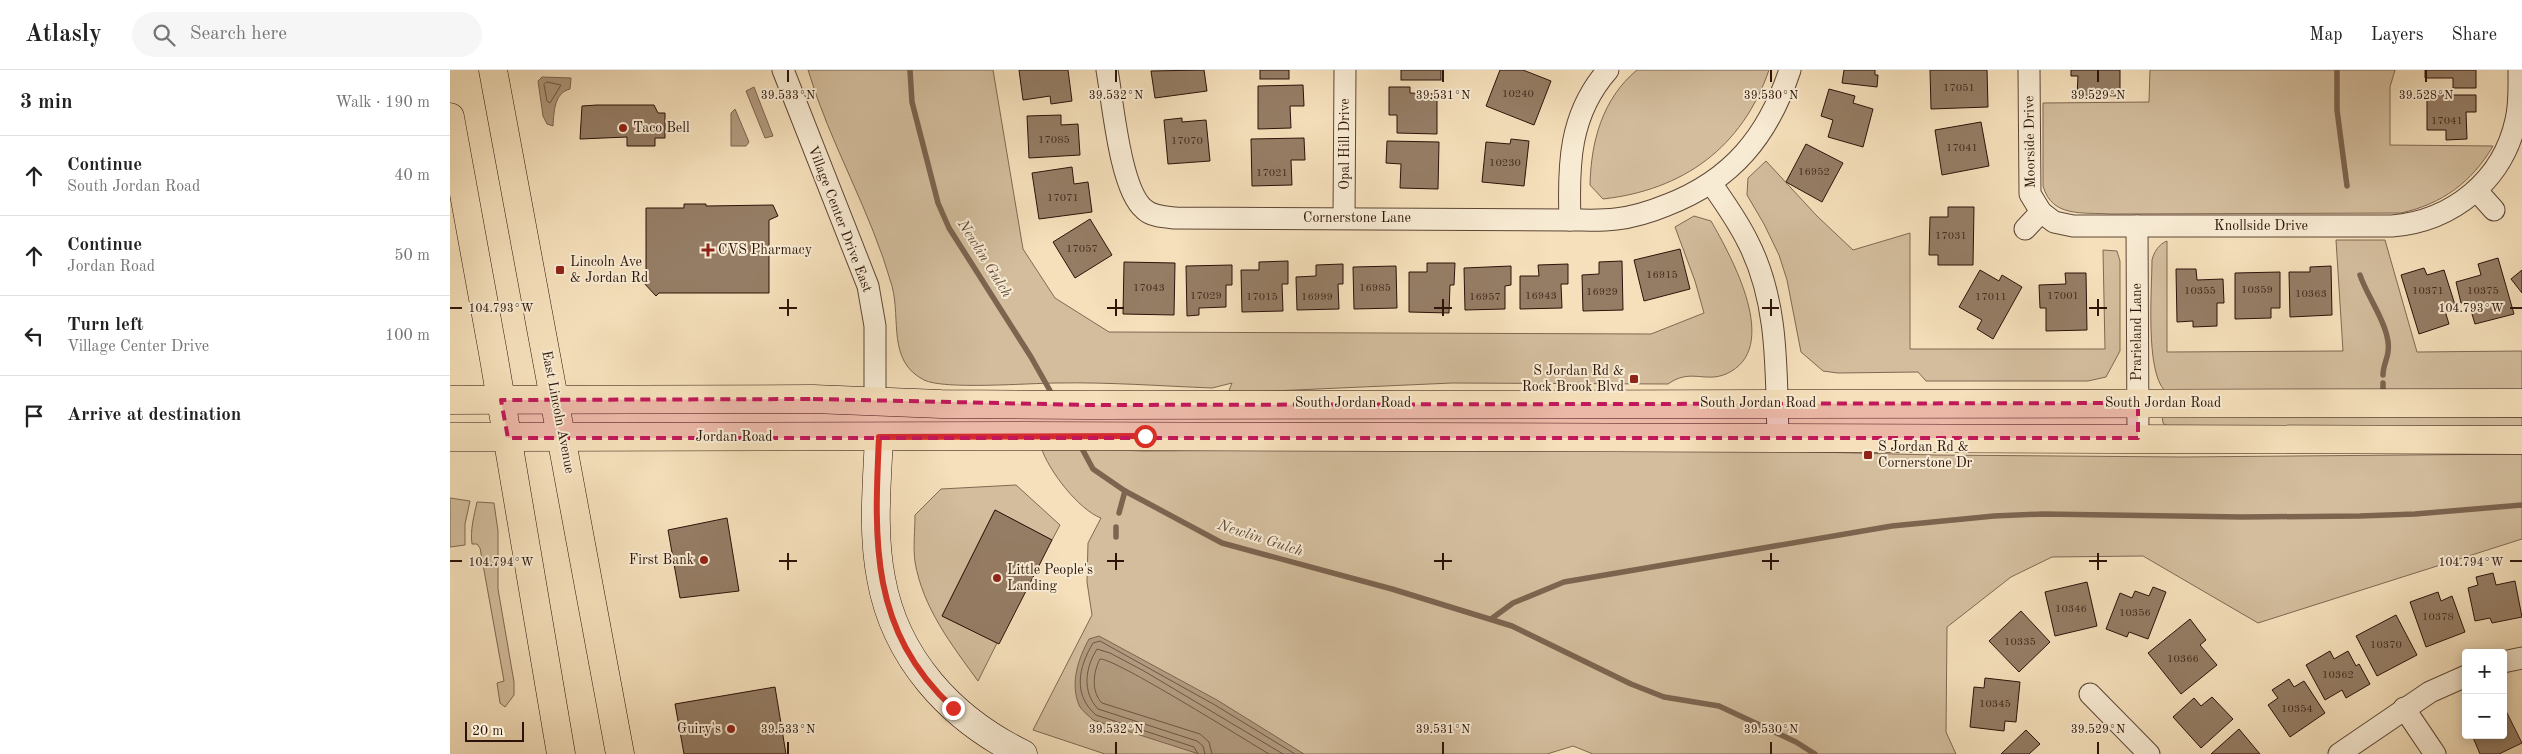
<!DOCTYPE html>
<html lang="en">
<head>
<meta charset="utf-8">
<style>
	body { margin:0; font-family:"Old Standard TT",serif; background:#f6f6f6; color:#222 }
	.controls { position:absolute; right:15px; bottom:15px; display:grid; overflow:hidden; border-radius:5px; box-shadow:0 2px 12px #0003 }
	.controls button { width:45px; height:45px; display:grid; place-items:center; padding:0; border:0; border-bottom:1px solid #e0e0e0; background:#fff; color:#222; font:25px sans-serif }
	.scale { position:absolute; left:15px; bottom:12px; width:59px; box-sizing:border-box; padding-left:5px; border:2px solid #2c1208; border-top:0; font-size:14px; line-height:18px; white-space:nowrap; color:#2c1208; -webkit-text-stroke:4px #f8ebd3; paint-order:stroke }
	.stop { position:absolute; width:15px; height:15px; margin:-11px; border:4px solid #d93025; border-radius:50%; background:#fff }
	.stop.end { background:#d93025; border-color:#fff; box-shadow:0 1px 5px #0008 }
	.list { margin:0; padding:0; list-style:none }
	h2 { display:flex; justify-content:space-between; align-items:center; height:65px; margin:0; padding:0 20px; font-size:21px }
	h2 small { font-size:16px; font-weight:400; color:#767676 }
	.list li { display:grid; grid-template-columns:32px 1fr auto; gap:15px; align-items:center; box-sizing:border-box; height:80px; padding:0 20px; border-top:1px solid #e0e0e0 }
	.list b { display:block; font-size:19px; white-space:nowrap }
	.list p { margin:0; font-size:16px; white-space:nowrap; color:#767676 }
	.list em { font-size:16px; font-style:normal; color:#767676 }
	.icon { flex:none; width:28px; height:28px; fill:none; stroke:currentColor; stroke-width:2; stroke-linecap:round; stroke-linejoin:round }
	.map { position:relative; flex:none; width:2072px; height:684px; overflow:hidden }
	header { display:flex; align-items:center; gap:30px; box-sizing:border-box; height:70px; padding:0 25px; background:#fff; border-bottom:1px solid #e0e0e0 }
	header strong { font-size:24px }
	nav { display:flex; gap:28px; margin-inline-start:auto; font-size:18px }
	.search { width:350px; height:45px; background:#f6f6f6; display:flex; align-items:center; gap:12px; box-sizing:border-box; padding:0 18px; border-radius:28px; color:#767676; font-size:19px }
	main { display:flex }
	aside { flex:1; background:#fff }
	.map>svg:first-child { display:block }
	.green { fill:#d3bd9d; stroke:#806852 }
	.water { fill:#b19a7e; stroke:#7c644f }
	.lines { fill:none; stroke-linecap:round; stroke-linejoin:round }
	.shore { stroke:#6e5643; stroke-width:1 }
	.stream { stroke:#7c644f; stroke-width:5.5 }
	.building { fill:#957d65; stroke:#2c1208 }
	.street-casing { stroke:#5e4635; stroke-width:23 }
	.secondary-casing { stroke:#2c1208; stroke-width:29 }
	.primary-casing { stroke:#2c1208; stroke-width:29 }
	.street { stroke:#f8ebd3; stroke-width:21 }
	.secondary { stroke:#f8ebd3; stroke-width:28 }
	.primary { stroke:#f5e0bb; stroke-width:28 }
	.route { stroke:#d93025; stroke-width:6 }
	.marked { fill:#c2185b; fill-opacity:0.2; stroke:#c2185b; stroke-width:4; stroke-dasharray:10 6; stroke-linejoin:round }
	.ticks { fill:none; stroke:#2c1208; stroke-width:2 }
	.poi-dot { fill:#8f2418; stroke:#f8ebd3; stroke-width:2 }
	.labels { text-anchor:middle; dominant-baseline:central; stroke-width:4; stroke-linejoin:round; paint-order:stroke }
	.number-label { font-size:11px; fill:#462d1f }
	.poi-label { font-size:14px; fill:#2c1208; stroke:#f8ebd3; text-anchor:start }
	.street-label { font-size:14px; fill:#2c1208; stroke:#f8ebd3 }
	.water-label { font-size:15px; font-style:italic; fill:#614837; stroke:#f8ebd3 }
	.ticks-label { font-size:12px; text-anchor:middle; fill:#2c1208; stroke:#f8ebd3; stroke-width:4; stroke-linejoin:round; paint-order:stroke }
</style>
</head>
<body>
<header>
<strong>Atlasly</strong>
<div class="search"><svg class="icon" aria-label="search" viewBox="0 0 24 24"><circle cx="10" cy="10" r="6"/><path d="M15 15l6 6"/></svg>Search here</div>
<nav><a>Map</a><a>Layers</a><a>Share</a></nav>
</header>
<main>
<aside>
<h2>3 min<small>Walk · 190 m</small></h2>
<ul class="list">
<li><svg class="icon" aria-label="ahead" viewBox="0 0 24 24"><path d="M12 20V5M6 11l6-6 6 6"/></svg><div><b>Continue</b><p>South Jordan Road</p></div><em>40 m</em></li>
<li><svg class="icon" aria-label="ahead" viewBox="0 0 24 24"><path d="M12 20V5M6 11l6-6 6 6"/></svg><div><b>Continue</b><p>Jordan Road</p></div><em>50 m</em></li>
<li><svg class="icon" aria-label="left" viewBox="0 0 24 24"><path d="M17 20v-9H6M10 6l-5 5 5 5"/></svg><div><b>Turn left</b><p>Village Center Drive</p></div><em>100 m</em></li>
<li><svg class="icon" aria-label="arrive" viewBox="0 0 24 24"><path d="M6 21V4h12l-3 4 3 4H6"/></svg><div><b>Arrive at destination</b></div></li>
</ul>
</aside>
<div class="map">
<svg width="2072" height="684" viewBox="0 0 2072 684">
	<rect width="100%" height="100%" fill="#f5e0bb"/>
	<filter id="stains"><feTurbulence type="fractalNoise" baseFrequency=".004" numOctaves="4"/><feColorMatrix values="0 0 0 0 .2 0 0 0 0 .09 0 0 0 0 .02 0 0 0 .5 -.17"/></filter>
	<radialGradient id="worn" r=".72"><stop offset=".6" stop-color="#630" stop-opacity="0"/><stop offset="1" stop-color="#630" stop-opacity=".3"/></radialGradient>
	<!-- green -->
	<g class="green">
		<path d="M358,0H543L573,179L605,228L659,262L1201,264L1254,243L1245,211L1225,157L1244,146L1261,151C1281,186 1333,279 1276,304C1255,313 1240,298 1218,314L1002,313L778,323L782,313L762,318C710,316 659,312 607,313C580,313 494,320 474,310C437,291 451,250 442,216C421,141 380,74 358,0Z"/>
		<path d="M1187,0H1319C1292,78 1233,120 1153,129L1140,115C1141,72 1152,29 1187,0Z"/>
		<path d="M1700,0H1945L1940,17V75L2043,76C2022,112 1992,134 1951,143L1660,144C1633,142 1602,148 1593,116V33L1699,32Z"/>
		<polygon points="1316,91 1367,146 1403,180 1460,163 1460,279 1655,279 1653,180 1667,181 1670,191 1670,281 1656,307 1638,311 1476,311 1468,302 1388,303 1373,301 1351,282 1337,210 1329,185 1314,154 1297,125 1298,108"/>
		<path d="M1886,170H1935L1967,282L2072,281V322L1715,321C1695,301 1702,219 1702,190C1704,182 1709,174 1717,171V282L1893,281Z"/>
		<polygon points="1712,345 2072,347 2072,358 1719,358 1713,353"/>
		<path d="M591,377L693,381L1206,378L1485,385L1732,387L2072,384V469L1808,553L1693,486L1602,487L1561,507L1497,557L1496,662L1506,684H1143L1123,676L1097,684H655L583,660L642,545L637,512L638,473L651,448C629,440 598,400 591,377Z"/>
		<path d="M566,415L610,455L602,470L545,440L492,546L547,573L528,611C501,574 473,538 465,492C463,477 465,460 465,445L491,419Z"/>
		<polygon points="0,428 20,431 15,454 15,475 0,477"/>
		<path d="M27,432L44,433L48,461V519L64,612V625L55,637L50,633L47,613L54,611L30,478L27,474H22C20,460 24,446 27,432Z"/>
	</g>
	<!-- water -->
	<g class="water">
		<path d="M92,7L121,8L120,19C104,23 104,42 103,56L97,54L93,46L88,11Z"/>
		<polygon points="304,17 323,66 315,68 296,21"/>
		<polygon points="285,39 299,72 296,76 281,76 281,43"/>
		<path d="M649,566L767,630L854,684H749L643,650C638,645 631,640 629,635C620,613 628,589 639,569Z"/>
	</g>
	<g class="lines">
		<!-- shore -->
		<g class="shore">
			<polygon points="97,12 111,15 100,33 97,31 94,15"/>
			<path d="M748,684L744,677L646,645C623,625 628,598 643,573L650,571L765,635L845,684"/>
			<path d="M755,684L753,676L747,671L648,639C632,622 635,598 647,579L660,583L694,601L833,684"/>
			<path d="M762,684L759,672L750,664L652,633C641,622 643,602 650,589C663,587 797,671 819,684"/>
		</g>
		<!-- stream -->
		<g class="stream">
			<polyline points="460,0 462,32 488,133 499,158 581,287 603,326"/>
			<polyline points="1887,0 1887,40 1897,116"/>
			<path d="M1910,205C1917,227 1942,259 1938,282C1937,290 1933,296 1933,305"/>
			<polyline points="1933,313 1933,321"/>
			<polyline points="629,373 643,399 675,421 772,473 942,519 1062,556 1181,614 1214,627 1269,636 1346,672 1365,684"/>
			<polyline points="669,443 675,421"/>
			<polyline points="666,467 666,457"/>
			<polyline points="1041,549 1063,533 1114,512 1442,456 1544,446 1593,444 1792,447 1910,446 1965,444 2072,435"/>
		</g>
	</g>
	<!-- building -->
	<g class="building">
		<polygon points="569,0 618,0 622,31 601,34 600,26 573,30"/>
		<polygon points="754,0 757,21 705,28 701,1"/>
		<rect x="810" y="0" width="29" height="9"/>
		<rect x="951" y="0" width="40" height="10"/>
		<polygon points="1050,0 1073,0 1101,11 1084,55 1036,36"/>
		<polygon points="1394,0 1425,0 1425,5 1428,5 1427,17 1392,13"/>
		<polygon points="1480,0 1537,0 1538,37 1481,39"/>
		<polygon points="1621,0 1670,0 1670,26 1627,25 1628,6 1621,6"/>
		<polygon points="1975,0 2026,0 2026,18 2003,18 2003,8 1975,8"/>
		<polygon points="853,15 854,36 840,36 841,58 808,59 808,16"/>
		<polygon points="939,17 960,17 960,23 987,24 987,64 947,63 947,45 939,45"/>
		<polygon points="1379,19 1405,26 1403,33 1423,39 1413,77 1378,67 1383,50 1371,46"/>
		<polygon points="1977,25 2026,25 2026,42 2016,42 2017,69 1996,70 1996,60 1977,60"/>
		<polygon points="147,35 204,35 208,43 215,43 215,68 205,68 205,76 177,76 177,67 130,69 132,36"/>
		<polygon points="611,45 611,55 628,54 630,85 579,88 577,46"/>
		<polygon points="732,48 732,52 756,50 760,91 718,94 714,50"/>
		<polygon points="1531,52 1539,96 1492,105 1485,60"/>
		<polygon points="854,68 855,90 841,90 842,115 802,116 801,69"/>
		<polygon points="1061,69 1079,71 1074,116 1032,112 1036,72 1060,74"/>
		<polygon points="937,71 989,72 988,119 950,118 951,94 936,93"/>
		<polygon points="1356,74 1393,93 1372,132 1336,112"/>
		<polygon points="622,97 624,114 638,112 642,142 589,149 582,103"/>
		<polygon points="234,134 256,134 256,136 323,135 328,146 319,150 319,223 209,223 206,226 193,212 196,209 196,138 234,138"/>
		<polygon points="1498,137 1524,137 1523,195 1488,195 1488,185 1479,185 1480,147 1498,147"/>
		<polygon points="640,149 662,185 625,208 603,172"/>
		<polygon points="1230,179 1240,219 1194,231 1184,190"/>
		<polygon points="2048,188 2064,244 2025,254 2018,231 2011,233 2006,212 2031,205 2028,194"/>
		<polygon points="838,191 838,214 832,214 833,241 792,242 791,200 809,200 809,192"/>
		<polygon points="1172,191 1173,240 1133,241 1132,205 1149,204 1149,192"/>
		<polygon points="674,192 725,193 724,245 673,244"/>
		<polygon points="977,193 1005,193 1004,215 1000,215 999,243 959,242 959,202 977,202"/>
		<polygon points="893,194 893,214 888,214 889,239 847,240 846,207 866,206 866,195"/>
		<polygon points="1118,194 1118,214 1111,214 1112,238 1070,239 1070,206 1089,206 1088,195"/>
		<polygon points="782,195 782,215 776,215 776,237 749,238 749,245 737,246 736,196"/>
		<polygon points="946,196 947,238 904,239 903,197"/>
		<polygon points="1061,196 1061,215 1055,216 1055,239 1015,240 1014,198"/>
		<polygon points="1881,196 1882,245 1840,247 1839,202 1860,202 1860,197"/>
		<polygon points="1974,198 1977,205 1994,200 2006,238 1995,241 1999,254 1969,264 1951,205"/>
		<polygon points="1726,199 1746,199 1747,210 1773,209 1774,233 1767,233 1767,256 1743,257 1743,251 1727,252"/>
		<polygon points="1530,200 1549,211 1552,205 1572,217 1543,269 1527,259 1532,250 1509,237"/>
		<polygon points="2072,200 2072,223 2061,209"/>
		<polygon points="1830,202 1830,238 1821,238 1821,248 1785,249 1785,203"/>
		<polygon points="1615,203 1636,203 1637,260 1596,261 1596,238 1590,238 1589,215 1616,214"/>
		<polygon points="545,440 602,470 549,574 492,546"/>
		<polygon points="277,448 289,521 230,528 218,460"/>
		<polygon points="2043,503 2046,515 2065,511 2072,547 2042,553 2040,548 2025,551 2018,518 2028,515 2026,507"/>
		<polygon points="1637,512 1647,556 1605,566 1595,522"/>
		<polygon points="1703,517 1716,522 1698,569 1679,562 1677,567 1656,559 1670,523 1682,528 1685,521 1699,526"/>
		<polygon points="1988,522 1991,531 2002,526 2015,562 1976,577 1960,532"/>
		<polygon points="1571,541 1600,572 1569,602 1539,571"/>
		<polygon points="1946,545 1967,585 1927,606 1906,566"/>
		<polygon points="1740,549 1756,570 1750,575 1767,595 1731,624 1698,583"/>
		<polygon points="1880,581 1884,589 1898,581 1906,596 1909,594 1920,614 1896,628 1892,620 1875,630 1856,595"/>
		<polygon points="1535,608 1570,612 1566,652 1555,651 1554,661 1520,657 1524,617 1534,618"/>
		<polygon points="1839,609 1844,617 1854,611 1875,643 1840,667 1818,635 1828,628 1822,620"/>
		<polygon points="325,617 336,684 234,684 225,634"/>
		<polygon points="1762,627 1783,649 1751,678 1723,647 1744,628 1751,636"/>
		<polygon points="2053,635 2072,673 2049,684 2030,684 2022,665 2053,665"/>
		<polygon points="1789,659 1810,684 1761,684"/>
		<polygon points="1576,660 1590,674 1579,684 1551,684"/>
	</g>
	<g class="lines">
		<defs>
			<g id="street">
				<polyline points="333,0 418,216 425,256 425,332"/>
				<path d="M657,0C663,33 670,119 694,139C702,147 715,147 726,148L1120,150C1135,150 1151,151 1166,149C1184,147 1200,142 1217,135C1282,110 1318,66 1340,0"/>
				<path d="M1579,0L1580,124L1591,142L1604,152L1623,156H1942C2003,151 2053,110 2066,50C2070,33 2069,17 2069,0"/>
				<path d="M1261,113C1274,132 1288,151 1298,172C1329,232 1326,302 1328,368"/>
				<polyline points="2027,121 2044,140"/>
				<polyline points="894,148 895,0"/>
				<path d="M1120,150C1118,95 1119,44 1158,0"/>
				<polyline points="1687,156 1688,368"/>
				<polyline points="1575,159 1591,142"/>
				<polyline points="2053,592 2072,588"/>
				<polyline points="1640,624 1699,684"/>
				<polyline points="1954,638 1985,684"/>
				<polyline points="1889,684 1980,622 2016,606"/>
			</g>
			<path id="secondary" d="M429,367C427,413 422,462 431,508C445,588 501,649 573,684"/>
			<g id="primary">
				<path d="M43,0C86,228 129,456 170,684"/>
				<polyline points="0,47 43,283 111,684"/>
				<polyline points="0,330 363,329 491,334 639,335 2072,333"/>
				<polyline points="0,367 568,366 2072,370"/>
			</g>
		</defs>
		<!-- street casing -->
		<use href="#street" class="street-casing"/>
		<!-- secondary casing -->
		<use href="#secondary" class="secondary-casing"/>
		<!-- primary casing -->
		<use href="#primary" class="primary-casing"/>
		<!-- street -->
		<use href="#street" class="street"/>
		<!-- secondary -->
		<use href="#secondary" class="secondary"/>
		<!-- primary -->
		<use href="#primary" class="primary"/>
	</g>
	<g class="lines">
		<!-- route -->
		<path class="route" d="M503,638C420,561 424,472 429,367L695,366"/>
	</g>
	<!-- marked area -->
	<path class="marked" d="M363,329L639,335L1688,333V368H58L51,330Z"/>
	<!-- ticks -->
	<path class="ticks" d="M338,0V12M666,0V12M993,0V12M1321,0V12M1648,0V12M1976,0V12M338,229V246M666,229V246M993,229V246M1321,229V246M1648,229V246M0,238H12M329,238H347M657,238H674M984,238H1002M1312,238H1329M1639,238H1657M2060,238H2072M338,483V500M666,483V500M993,483V500M1321,483V500M1648,483V500M0,491H12M329,491H347M657,491H674M984,491H1002M1312,491H1329M1639,491H1657M2060,491H2072M338,672V684M666,672V684M993,672V684M1321,672V684M1648,672V684"/>
	<!-- markers -->
	<g class="poi-dot">
		<circle cx="173" cy="58" r="5"/>
		<path d="M255.5 172.5h5v5h5v5h-5v5h-5v-5h-5v-5h5z"/>
		<rect x="105" y="195" width="10" height="10" rx="2.5"/>
		<rect x="1179" y="304" width="10" height="10" rx="2.5"/>
		<rect x="1413" y="380" width="10" height="10" rx="2.5"/>
		<circle cx="254" cy="490" r="5"/>
		<circle cx="547" cy="508" r="5"/>
		<circle cx="281" cy="659" r="5"/>
	</g>
	<g class="labels">
		<!-- number labels -->
		<g class="number-label">
			<text x="1509" y="18">17051</text>
			<text x="1068" y="24">10240</text>
			<text x="1997" y="51">17041</text>
			<text x="604" y="70">17085</text>
			<text x="737" y="71">17070</text>
			<text x="1512" y="78">17041</text>
			<text x="1055" y="93">10230</text>
			<text x="1364" y="102">16952</text>
			<text x="822" y="103">17021</text>
			<text x="613" y="128">17071</text>
			<text x="1501" y="166">17031</text>
			<text x="632" y="179">17057</text>
			<text x="1212" y="205">16915</text>
			<text x="699" y="218">17043</text>
			<text x="925" y="218">16985</text>
			<text x="1807" y="220">10359</text>
			<text x="1750" y="221">10355</text>
			<text x="1978" y="221">10371</text>
			<text x="2033" y="221">10375</text>
			<text x="1152" y="222">16929</text>
			<text x="1861" y="224">10363</text>
			<text x="756" y="226">17029</text>
			<text x="1091" y="226">16943</text>
			<text x="1613" y="226">17001</text>
			<text x="812" y="227">17015</text>
			<text x="867" y="227">16999</text>
			<text x="1035" y="227">16957</text>
			<text x="1541" y="227">17011</text>
			<text x="1621" y="539">10346</text>
			<text x="1685" y="543">10356</text>
			<text x="1988" y="547">10378</text>
			<text x="1570" y="572">10335</text>
			<text x="1936" y="575">10370</text>
			<text x="1733" y="589">10366</text>
			<text x="1888" y="605">10362</text>
			<text x="1545" y="634">10345</text>
			<text x="1847" y="639">10354</text>
		</g>
		<!-- poi labels -->
		<g class="poi-label">
			<text x="183" y="58">Taco Bell</text>
			<text x="268" y="180">CVS Pharmacy</text>
			<text x="120" y="192">Lincoln Ave<tspan x="120" dy="16">&amp; Jordan Rd</tspan></text>
			<text x="1174" y="301" text-anchor="end">S Jordan Rd &amp;<tspan x="1174" dy="16">Rock Brook Blvd</tspan></text>
			<text x="1428" y="377">S Jordan Rd &amp;<tspan x="1428" dy="16">Cornerstone Dr</tspan></text>
			<text x="244" y="490" text-anchor="end">First Bank</text>
			<text x="557" y="500">Little People's<tspan x="557" dy="16">Landing</tspan></text>
			<text x="271" y="659" text-anchor="end">Guiry's</text>
		</g>
		<!-- street labels -->
		<g class="street-label">
			<text transform="translate(1580 72) rotate(-91)">Moorside Drive</text>
			<text transform="translate(895 74) rotate(-90)">Opal Hill Drive</text>
			<text x="907" y="148">Cornerstone Lane</text>
			<text transform="translate(390 149) rotate(69)">Village Center Drive East</text>
			<text x="1811" y="156">Knollside Drive</text>
			<text transform="translate(1687 262) rotate(-90)">Prarieland Lane</text>
			<text x="903" y="333">South Jordan Road</text>
			<text x="1308" y="333">South Jordan Road</text>
			<text x="1713" y="333">South Jordan Road</text>
			<text transform="translate(108 342) rotate(79)">East Lincoln Avenue</text>
			<text x="284" y="367">Jordan Road</text>
		</g>
		<!-- water labels -->
		<g class="water-label">
			<text transform="translate(534 189) rotate(58)">Newlin Gulch</text>
			<text transform="translate(810 469) rotate(18)">Newlin Gulch</text>
		</g>
	</g>
	<g class="ticks-label">
		<text x="338" y="29">39.533°N</text>
		<text x="666" y="29">39.532°N</text>
		<text x="993" y="29">39.531°N</text>
		<text x="1321" y="29">39.530°N</text>
		<text x="1648" y="29">39.529°N</text>
		<text x="1976" y="29">39.528°N</text>
		<text x="2021" y="242">104.793°W</text>
		<text x="51" y="242">104.793°W</text>
		<text x="2021" y="496">104.794°W</text>
		<text x="51" y="496">104.794°W</text>
		<text x="338" y="663">39.533°N</text>
		<text x="666" y="663">39.532°N</text>
		<text x="993" y="663">39.531°N</text>
		<text x="1321" y="663">39.530°N</text>
		<text x="1648" y="663">39.529°N</text>
	</g>
	<rect width="100%" height="100%" filter="url(#stains)"/>
	<rect width="100%" height="100%" fill="url(#worn)"/>
</svg>
<div class="controls">
<button>+</button>
<button>−</button>
</div>
<div class="scale">20 m</div>
<div class="stop" style="left:695px;top:366px"></div>
<div class="stop end" style="left:503px;top:638px"></div>
</div>
</main>
</body>
</html>
